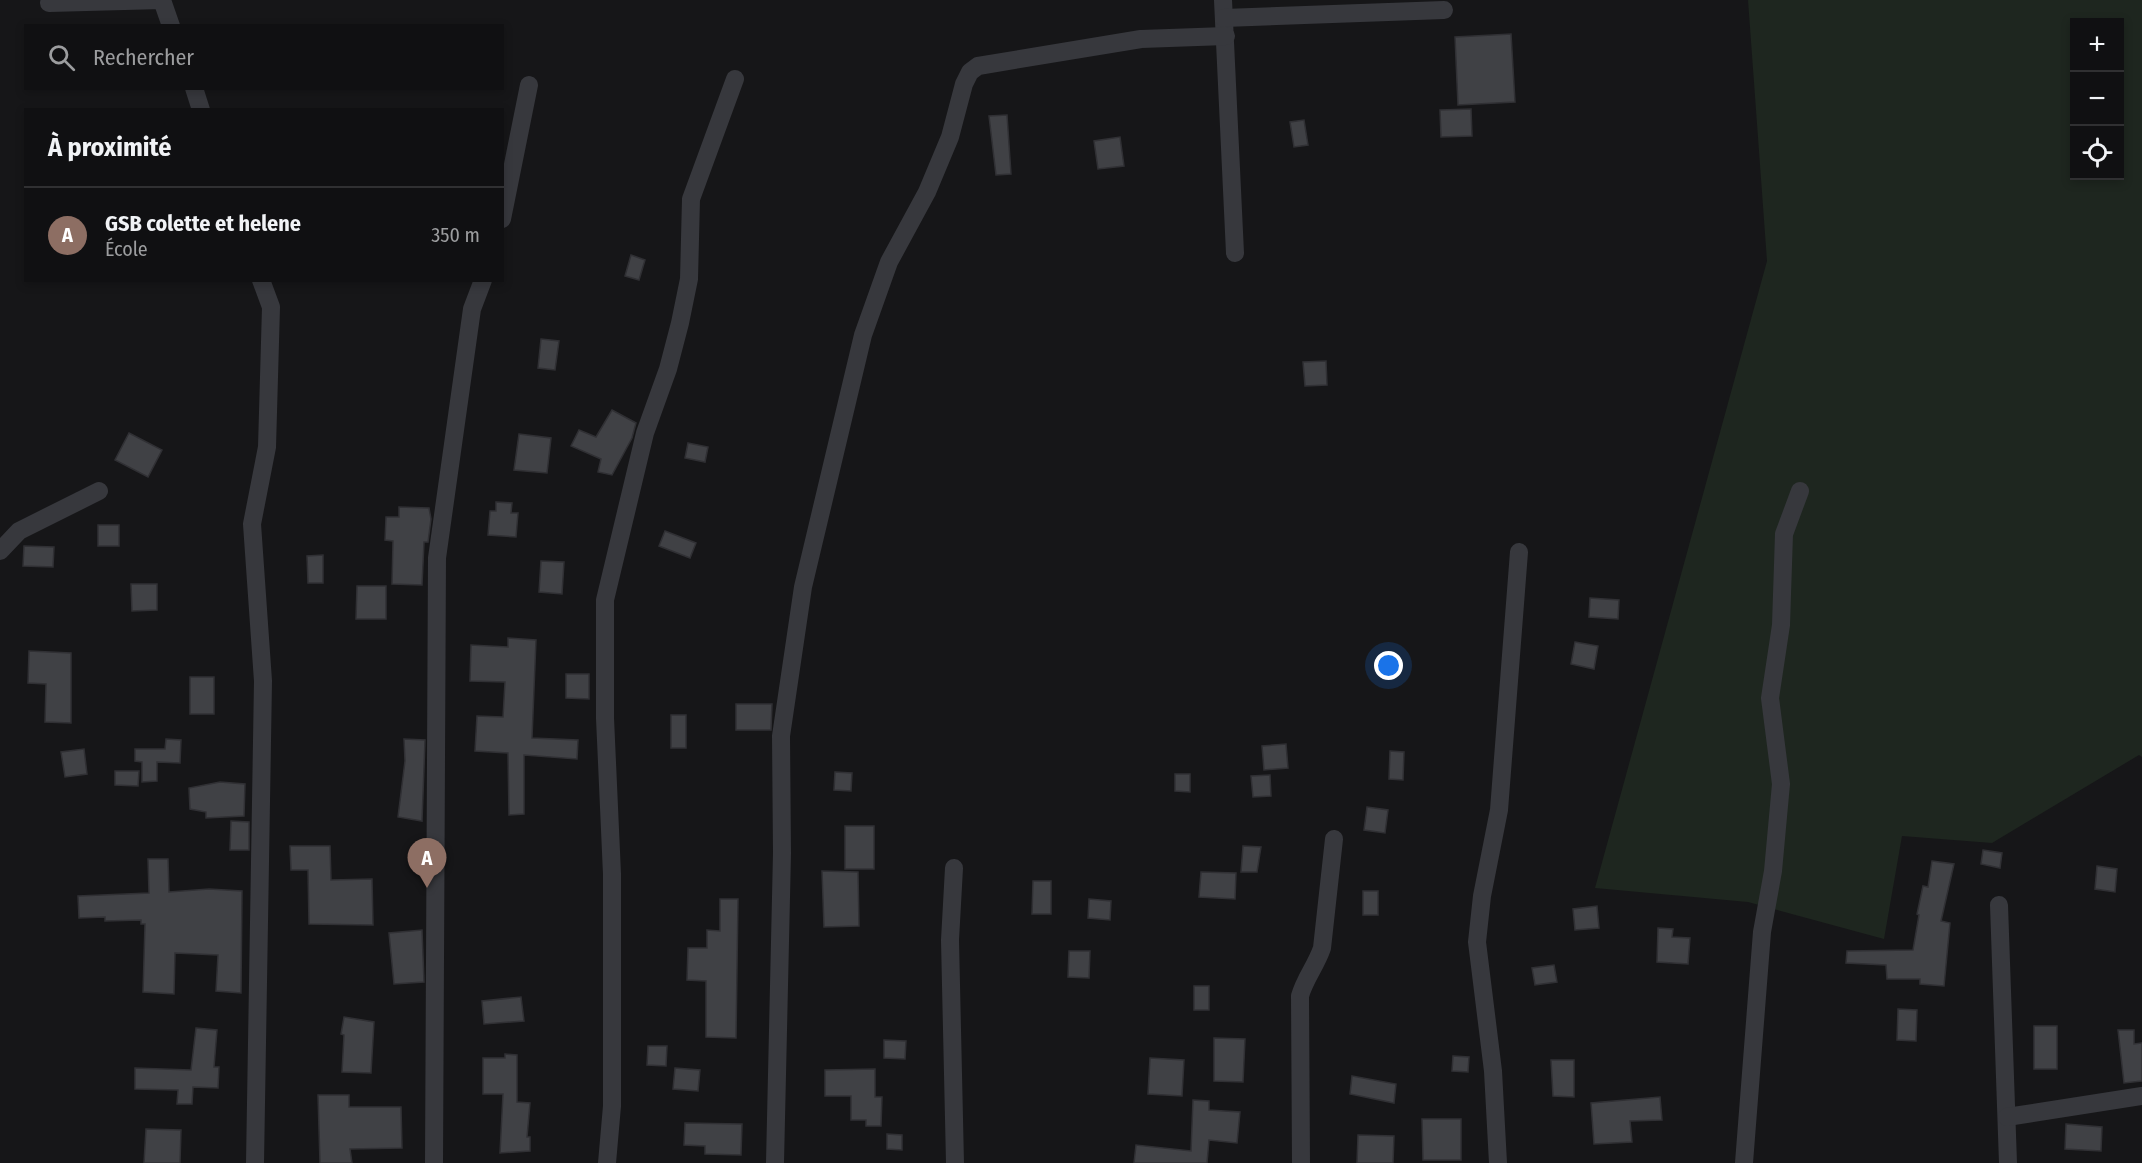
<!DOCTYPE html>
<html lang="fr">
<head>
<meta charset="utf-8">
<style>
	body { margin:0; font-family:"Fira Sans Condensed",sans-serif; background:#19191b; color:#f1f3f6 }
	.controls { position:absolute; right:18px; top:18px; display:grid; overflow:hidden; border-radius:0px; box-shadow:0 3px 9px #0003 }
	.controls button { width:54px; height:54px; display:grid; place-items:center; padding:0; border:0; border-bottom:2px solid #303032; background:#101012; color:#f1f3f6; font:30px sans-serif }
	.you { position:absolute; left:1389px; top:666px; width:21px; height:21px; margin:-15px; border:4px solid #fff; border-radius:50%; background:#1a73e8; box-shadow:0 0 0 9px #1a73e833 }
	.badge { display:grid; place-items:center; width:39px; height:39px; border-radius:50%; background:#0b8043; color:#fff; font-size:20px; font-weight:700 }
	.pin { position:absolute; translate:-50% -50px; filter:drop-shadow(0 2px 3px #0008) }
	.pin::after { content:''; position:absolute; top:32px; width:21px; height:18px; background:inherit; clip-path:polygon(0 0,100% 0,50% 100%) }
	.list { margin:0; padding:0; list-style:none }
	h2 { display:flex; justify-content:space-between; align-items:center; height:78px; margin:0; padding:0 24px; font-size:26px }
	h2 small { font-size:20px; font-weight:400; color:#9c9d9f }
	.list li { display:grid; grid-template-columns:39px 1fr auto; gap:18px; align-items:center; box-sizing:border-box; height:96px; padding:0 24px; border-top:2px solid #303032 }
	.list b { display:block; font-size:22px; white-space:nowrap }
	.list p { margin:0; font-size:20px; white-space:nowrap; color:#9c9d9f }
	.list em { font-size:20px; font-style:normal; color:#9c9d9f }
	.icon { flex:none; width:33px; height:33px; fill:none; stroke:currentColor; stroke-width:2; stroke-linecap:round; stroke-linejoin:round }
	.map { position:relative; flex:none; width:2142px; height:1163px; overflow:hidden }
	.search { position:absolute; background:#101012; box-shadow:0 3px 9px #0003; left:24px; top:24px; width:480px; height:66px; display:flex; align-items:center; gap:15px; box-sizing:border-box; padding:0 21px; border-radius:0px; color:#9c9d9f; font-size:22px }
	.panel { position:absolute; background:#101012; box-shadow:0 3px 9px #0003; left:24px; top:108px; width:480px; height:174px; border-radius:0px }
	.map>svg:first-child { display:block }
	.green { fill:#1e261f; fill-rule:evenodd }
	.building { fill:#404145; stroke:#303034; stroke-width:1.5 }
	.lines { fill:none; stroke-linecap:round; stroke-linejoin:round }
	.minor { stroke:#37383d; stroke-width:18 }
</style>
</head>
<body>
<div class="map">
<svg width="2142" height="1163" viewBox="0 0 2142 1163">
	<rect width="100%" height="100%" fill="#161618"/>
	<!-- green -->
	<path class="green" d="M1748,0H2142V757L2139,755L1992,843L1902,836L1884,939L1748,902L1595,888L1767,261ZM2074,22H2120V176H2074Z"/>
	<!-- building -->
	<g class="building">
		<polygon points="1511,34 1515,102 1458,105 1455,37"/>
		<polygon points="1471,109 1472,136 1441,137 1440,110"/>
		<polygon points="1007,115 1011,174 996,175 989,116"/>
		<polygon points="1304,120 1308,145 1294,147 1290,122"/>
		<polygon points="1120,137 1124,166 1098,169 1094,141"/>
		<polygon points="631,255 645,260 639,280 625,276"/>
		<polygon points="541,339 559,341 555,370 538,368"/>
		<polygon points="1326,361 1327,385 1305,386 1303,362"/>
		<polygon points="612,410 636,423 632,438 612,475 598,472 601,459 571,446 579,430 596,437"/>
		<polygon points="129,433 162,450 148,477 115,460"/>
		<polygon points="519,434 551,438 547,473 514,470"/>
		<polygon points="688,443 708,447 705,462 685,458"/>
		<polygon points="496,502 512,503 511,513 518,513 516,537 488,535 490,511 496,511"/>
		<polygon points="399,507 429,508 431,519 428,542 424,542 422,585 392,584 393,541 385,540 386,517 399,517"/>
		<rect x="98" y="525" width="21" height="21"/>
		<polygon points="665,531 696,543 690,558 659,546"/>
		<polygon points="24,546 54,547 53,567 23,566"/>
		<polygon points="323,555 323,583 308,583 307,556"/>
		<polygon points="541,561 564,562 562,594 539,592"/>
		<polygon points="131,584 157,584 157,610 132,611"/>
		<polygon points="357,586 386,586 386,619 356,619"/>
		<polygon points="1590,598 1619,600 1618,619 1589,617"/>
		<polygon points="508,638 536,640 532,738 578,740 577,759 524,755 524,814 509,815 508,753 475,751 477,716 503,717 505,682 470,681 471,645 508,647"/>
		<polygon points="1575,642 1598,646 1594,669 1571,664"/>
		<polygon points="29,651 71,653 71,723 45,722 46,684 28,683"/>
		<polygon points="566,674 589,674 589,699 566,698"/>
		<rect x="190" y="677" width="24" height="37"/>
		<polygon points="736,704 772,704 771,730 736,730"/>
		<rect x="671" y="715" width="15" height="33"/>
		<polygon points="166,739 181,740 180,763 157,762 157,781 142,782 142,762 135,761 135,749 165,749"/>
		<polygon points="404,739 425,740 422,821 398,817 405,761"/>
		<polygon points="1286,744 1288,768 1264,770 1262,746"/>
		<polygon points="84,749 87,774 65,777 61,752"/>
		<polygon points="1390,751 1404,752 1403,780 1389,779"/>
		<polygon points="115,771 139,771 138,786 115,785"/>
		<polygon points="835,772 852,773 851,791 834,790"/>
		<polygon points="1175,774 1190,774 1190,792 1175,791"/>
		<polygon points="1270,775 1271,796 1253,797 1251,776"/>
		<polygon points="220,782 245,784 244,816 206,818 206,812 190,809 189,788"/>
		<polygon points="1367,807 1388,810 1385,833 1364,830"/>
		<polygon points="231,821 249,822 249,850 230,850"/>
		<rect x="845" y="826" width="29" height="43"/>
		<polygon points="290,846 330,846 331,880 372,879 373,925 309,924 308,870 291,870"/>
		<polygon points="1243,846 1261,847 1257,872 1241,872"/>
		<polygon points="1983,850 2002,853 2000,868 1981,864"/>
		<polygon points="148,859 168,859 169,892 209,889 242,891 241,993 216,991 218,955 175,953 174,994 143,992 145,924 141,924 141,920 105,921 105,917 79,918 78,896 149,893"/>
		<polygon points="1932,861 1954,864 1941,921 1950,923 1944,986 1920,984 1920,979 1887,979 1886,965 1846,963 1847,951 1913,950 1919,915 1917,914 1923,886 1928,887"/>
		<polygon points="2097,866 2117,869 2115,892 2095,889"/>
		<polygon points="822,871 858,872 859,926 824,927"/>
		<polygon points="1201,872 1236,873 1235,899 1199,897"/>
		<polygon points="1033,881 1051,881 1051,914 1032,914"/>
		<rect x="1363" y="891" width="15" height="24"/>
		<polygon points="720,899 738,899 736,1038 706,1037 706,981 687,980 688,948 707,948 707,930 720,931"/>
		<polygon points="1089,899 1111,901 1110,920 1088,918"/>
		<polygon points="1597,906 1599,928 1575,930 1573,909"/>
		<polygon points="1658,928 1673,929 1672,937 1690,938 1688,964 1657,962"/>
		<polygon points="422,930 424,982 394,984 389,933"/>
		<polygon points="1069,951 1090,951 1089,978 1068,977"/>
		<polygon points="1554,965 1557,982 1535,985 1532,968"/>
		<rect x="1194" y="986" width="15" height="24"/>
		<polygon points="521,997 524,1021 484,1024 482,1001"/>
		<polygon points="1898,1009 1917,1010 1916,1041 1897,1040"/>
		<polygon points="344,1017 374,1022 371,1073 342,1072 344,1035 341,1034"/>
		<rect x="2034" y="1026" width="23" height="43"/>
		<polygon points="196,1028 217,1030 214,1067 219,1067 218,1088 193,1087 192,1104 177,1104 178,1090 135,1089 135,1068 191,1070"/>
		<polygon points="2118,1030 2134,1030 2134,1044 2142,1043 2142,1081 2124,1083"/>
		<polygon points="1214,1038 1245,1039 1243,1082 1214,1081"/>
		<polygon points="884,1040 906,1041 905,1059 884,1058"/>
		<polygon points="648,1046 667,1046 666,1066 647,1065"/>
		<polygon points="505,1054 517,1055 517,1102 530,1103 527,1137 530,1137 530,1151 500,1153 503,1094 483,1094 483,1058 505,1058"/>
		<polygon points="1453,1056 1469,1057 1468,1072 1452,1071"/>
		<polygon points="1150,1058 1184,1060 1182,1096 1148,1094"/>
		<polygon points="1551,1060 1574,1060 1574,1097 1553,1096"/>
		<polygon points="675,1068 700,1070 698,1091 673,1089"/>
		<polygon points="875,1069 875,1097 882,1097 881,1126 866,1126 866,1120 851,1120 851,1096 825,1096 825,1070"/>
		<polygon points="1352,1076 1396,1084 1394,1103 1350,1094"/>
		<polygon points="318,1095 349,1095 349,1107 401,1107 402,1148 350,1149 352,1163 320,1163"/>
		<polygon points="1660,1097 1662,1120 1630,1121 1632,1142 1594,1144 1591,1103"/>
		<polygon points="1193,1100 1209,1101 1209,1110 1240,1112 1237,1143 1209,1140 1207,1163 1134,1163 1136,1145 1191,1151"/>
		<polygon points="1422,1119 1461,1119 1461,1160 1423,1160"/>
		<polygon points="685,1123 742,1124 741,1155 705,1154 705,1146 684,1145"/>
		<polygon points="2066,1124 2102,1127 2101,1151 2065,1149"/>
		<polygon points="146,1129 181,1130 180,1163 144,1163"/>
		<polygon points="887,1134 902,1135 902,1150 887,1149"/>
		<polygon points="1358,1135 1394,1136 1393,1163 1357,1163"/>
	</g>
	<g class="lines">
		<!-- minor -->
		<g class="minor">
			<polyline points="1223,0 1235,253"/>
			<polyline points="49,3 162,0 171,26"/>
			<polyline points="1224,18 1444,10"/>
			<polyline points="194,88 201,110"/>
			<polyline points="502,219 529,85"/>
			<polyline points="0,551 19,531 99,491"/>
			<polyline points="954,868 950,940 955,1163"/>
			<polyline points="1999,905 2008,1163"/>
			<polyline points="2007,1117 2142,1096"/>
			<polyline points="255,1163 263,681 252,524 267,447 271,307 261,280"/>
			<polyline points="434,1163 437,558 472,309 483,280"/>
			<polyline points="607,1163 612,1106 612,874 605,718 605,600 645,433 668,369 680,323 689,279 691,199 735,79"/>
			<polyline points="775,1163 782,853 781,736 803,587 863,335 889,262 927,192 950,137 964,84 970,72 978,66 1141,39 1226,36"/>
			<path d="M1301,1163L1300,996C1305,978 1316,966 1322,948L1334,839"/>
			<polyline points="1498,1163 1493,1071 1477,942 1482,896 1499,810 1519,552"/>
			<polyline points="1744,1163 1762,932 1773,871 1781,784 1770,698 1781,625 1784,534 1800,491"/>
		</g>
	</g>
</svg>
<div class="controls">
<button>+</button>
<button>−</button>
<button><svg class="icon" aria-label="locate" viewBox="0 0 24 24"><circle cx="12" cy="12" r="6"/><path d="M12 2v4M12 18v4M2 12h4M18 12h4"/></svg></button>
</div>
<div class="you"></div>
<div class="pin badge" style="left:427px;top:888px;background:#8d6e63">A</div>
<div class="search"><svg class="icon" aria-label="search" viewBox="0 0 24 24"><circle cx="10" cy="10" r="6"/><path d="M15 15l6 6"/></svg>Rechercher</div>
<section class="panel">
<h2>À proximité<small></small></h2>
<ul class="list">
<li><span class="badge" style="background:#8d6e63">A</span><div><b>GSB colette et helene</b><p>École</p></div><em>350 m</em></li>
</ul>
</section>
</div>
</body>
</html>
